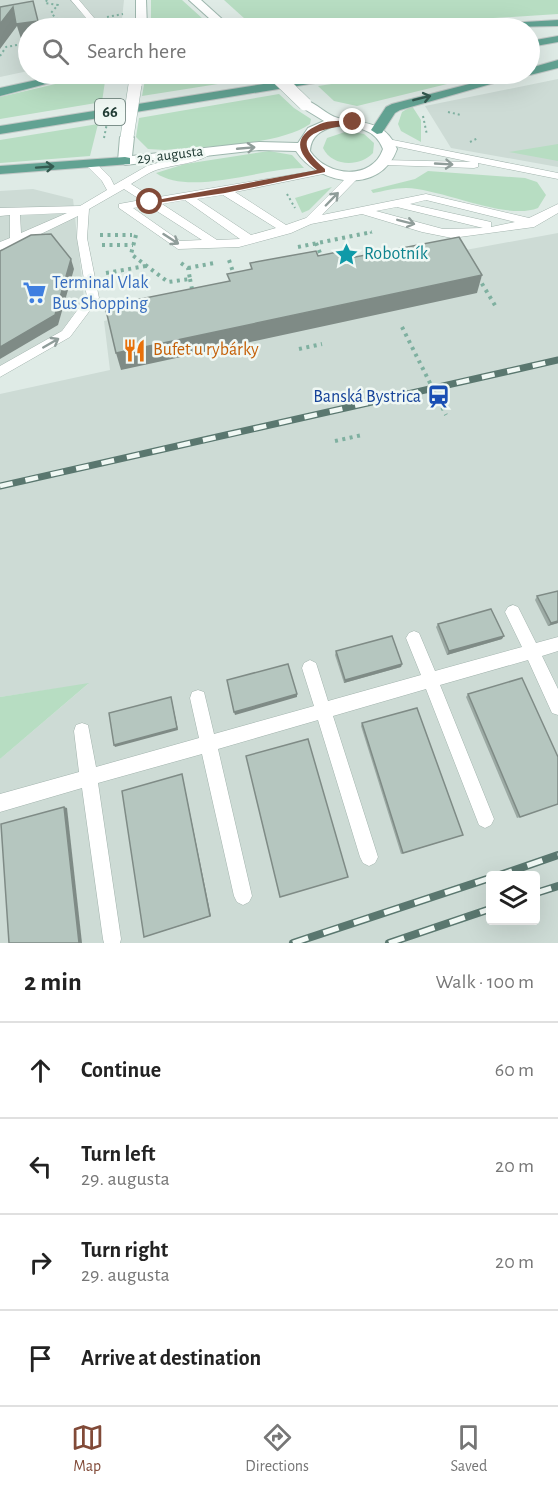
<!DOCTYPE html>
<html lang="en">
<head>
<meta charset="utf-8">
<style>
	body { margin:0; font-family:"Alegreya Sans",sans-serif; background:#f6f6f6; color:#222 }
	.controls { position:absolute; right:18px; bottom:18px; display:grid; overflow:hidden; border-radius:6px; box-shadow:0 6px 24px #0002 }
	.controls button { width:54px; height:54px; display:grid; place-items:center; padding:0; border:0; border-bottom:2px solid #e0e0e0; background:#fff; color:#222; font:30px sans-serif }
	.stop { position:absolute; width:18px; height:18px; margin:-14px; border:4px solid #814a38; border-radius:50%; background:#fff }
	.stop.end { background:#814a38; border-color:#fff; box-shadow:0 2px 6px #0008 }
	.list { margin:0; padding:0; list-style:none }
	h2 { display:flex; justify-content:space-between; align-items:center; height:78px; margin:0; padding:0 24px; font-size:26px }
	h2 small { font-size:20px; font-weight:400; color:#767676 }
	.list li { display:grid; grid-template-columns:39px 1fr auto; gap:18px; align-items:center; box-sizing:border-box; height:96px; padding:0 24px; border-top:2px solid #e0e0e0 }
	.list b { display:block; font-size:22px; white-space:nowrap }
	.list p { margin:0; font-size:20px; white-space:nowrap; color:#767676 }
	.list em { font-size:20px; font-style:normal; color:#767676 }
	.icon { flex:none; width:33px; height:33px; fill:none; stroke:currentColor; stroke-width:2; stroke-linecap:round; stroke-linejoin:round }
	.map { position:relative; flex:none; width:558px; height:943px; overflow:hidden }
	.search { position:absolute; background:#fff; box-shadow:0 6px 24px #0002; left:18px; right:18px; top:18px; height:66px; display:flex; align-items:center; gap:15px; box-sizing:border-box; padding:0 21px; border-radius:33px; color:#767676; font-size:22px }
	.sheet { height:462px; background:#fff }
	nav { display:flex; justify-content:space-around; align-items:center; box-sizing:border-box; height:84px; border-top:2px solid #e0e0e0; background:#fff; font-size:16px; color:#767676 }
	nav a { display:grid; justify-items:center; gap:3px }
	nav .on { color:#814a38 }
	.map>svg:first-child { display:block }
	.built { fill:#cddbd5; fill-rule:evenodd }
	.green { fill:#b7ddc2 }
	.lines { fill:none; stroke-linecap:round; stroke-linejoin:round }
	.lane-casing { stroke:#a2b3ad; stroke-width:1 }
	.secondary-casing { stroke:#9eb7ae; stroke-width:2 }
	.primary-casing { stroke:#c1c8c6; stroke-width:2 }
	.path-far1 { stroke:#7fb0a0; stroke-width:2; stroke-dasharray:2 3; stroke-linecap:butt }
	.path { stroke:#7fb0a0; stroke-width:4; stroke-dasharray:3 4.5; stroke-linecap:butt }
	.lane { fill:#fff; fill-rule:evenodd }
	.secondary { fill:#fff; fill-rule:evenodd }
	.primary { fill:#62a292; fill-rule:evenodd }
	.rail-far1-casing { stroke:#5a776f; stroke-width:7 }
	.rail-casing { stroke:#5a776f; stroke-width:8 }
	.rail-far1 { stroke:#f0f8f4; stroke-width:4.5; stroke-dasharray:13; stroke-linecap:butt }
	.rail { stroke:#f0f8f4; stroke-width:5; stroke-dasharray:16; stroke-linecap:butt }
	.secondary-bridge-casing { stroke:#9eb7ae; stroke-width:14; stroke-linecap:butt }
	.path-bridge { stroke:#7fb0a0; stroke-width:2; stroke-dasharray:2 3; stroke-linecap:butt }
	.secondary-bridge { stroke:#fff; stroke-width:13 }
	.wall { fill:#9caaa4 }
	.shaded-wall { fill:#7f8b86 }
	.building { fill:#b5c6bf; stroke:#7f8b86; stroke-width:1.5 }
	.oneway { stroke:#345a50 }
	.oneway2 { stroke:#909d9a }
	.route { fill:#814a38 }
	.labels { text-anchor:middle; dominant-baseline:central; stroke-width:5; stroke-linejoin:round; paint-order:stroke }
	.far-street-label { font-size:15px; fill:#203b34; stroke:#f0f8f4 }
	.shield { fill:#f0f8f4; stroke:#5e746e; stroke-width:1.5 }
	.shield-label { font-size:16px; font-weight:bold; fill:#203b34 }
	.culture-label { font-size:18px; fill:#0d838f; stroke:#f0f8f4; text-anchor:start }
	.shop-label { font-size:18px; fill:#366cbe; stroke:#f0f8f4; text-anchor:start }
	.food-label { font-size:18px; fill:#c56008; stroke:#f0f8f4; text-anchor:start }
	.transit-label { font-size:18px; fill:#164399; stroke:#f0f8f4; text-anchor:end }
</style>
</head>
<body>
<div class="map">
<svg width="558" height="943" viewBox="0 0 558 943">
	<rect width="100%" height="100%" fill="#dfebe6"/>
	<!-- built -->
	<g class="built">
		<polygon points="0,0 124,0 121,28 28,28 28,71 0,77"/>
		<polygon points="558,79 558,167 451,148 425,106"/>
		<polygon points="33,189 73,199 84,298 67,324 43,352 0,377 0,191"/>
		<path d="M558,233V943H0V759L88,684L0,697V394L110,370L104,321L216,296ZM490,876H536V920H490Z"/>
	</g>
	<!-- green -->
	<g class="green">
		<polygon points="151,0 182,0 213,28 151,28"/>
		<polygon points="224,0 558,0 558,14 334,28 255,28"/>
		<polygon points="98,74 106,74 102,102 0,119 0,97"/>
		<polygon points="146,74 259,74 262,77 142,96"/>
		<polygon points="399,74 488,74 357,106 334,101 318,86"/>
		<path d="M279,94L294,108L311,119L310,124C278,146 205,146 165,150L148,149L136,137L139,118Z"/>
		<polygon points="412,106 421,120 421,142 401,131 398,124 402,112"/>
		<polygon points="98,124 90,156 0,163 0,140"/>
		<path d="M348,131L364,134L374,143L373,153C360,167 332,167 323,148L327,138Z"/>
		<polygon points="558,144 558,161 509,152"/>
		<path d="M269,151L292,155L304,168C265,167 190,197 156,173L185,164Z"/>
		<path d="M428,171L525,178L537,182L546,195L538,208C506,221 443,189 406,188C394,188 384,191 373,193L371,190L415,179Z"/>
		<polygon points="332,187 309,210 302,213 295,198"/>
		<polygon points="89,683 0,759 0,697"/>
	</g>
	<g class="lines">
		<defs>
			<g id="lane">
				<polygon points="71,0 79,0 95,19 95,28 87,28 87,19"/>
				<polygon points="388,139 558,173 558,179 478,163 478,167 474,168 386,165 382,164 382,160 471,162 385,144 383,142"/>
				<path d="M210,148L215,151C200,164 175,164 156,170C148,173 139,179 131,184L153,198L327,169V173L323,174L235,192L286,225L306,218L350,174L354,173L359,176L358,178L322,215L426,194L529,218L558,204V213L534,227L452,238L422,232L362,214L311,224L291,233L239,247L178,249L119,208V204L141,200L124,189L89,209L87,238L99,298L97,301L70,337L0,377V366L62,331L87,297L77,238L78,216L20,244L0,250V242L10,238V215L0,216V208L80,206L107,190L102,181L87,166V162H95L110,177L114,185L147,166ZM223,195L276,228L251,235L197,199ZM185,200L240,239L217,240L162,204ZM426,200L515,222L491,227V222L410,204ZM149,206L202,240L180,241L133,208ZM397,207L401,208L483,228L443,229L376,211ZM67,213L21,233L20,215Z"/>
				<polygon points="513,605 518,607 536,643 558,637 558,651 542,656 558,689 558,715 552,713 528,660 440,685 494,819 491,825 485,828 479,825 426,689 333,716 378,857 375,863 369,866 363,863 360,857 318,720 218,749 252,896 249,902 243,905 237,902 234,896 202,754 98,783 121,939 120,943 104,943 103,939 82,788 0,812 0,794 79,772 74,731 76,725 82,723 88,725 96,767 199,738 190,698 192,692 198,690 204,692 214,734 314,706 302,668 304,663 310,660 316,663 328,701 421,675 406,638 409,633 414,631 419,633 435,671 522,647 505,612 508,607"/>
			</g>
			<g id="secondary">
				<polygon points="136,0 146,0 147,28 136,28"/>
				<polygon points="189,0 201,0 232,28 220,28"/>
				<path d="M305,100C317,103 326,115 338,118C364,124 385,120 397,149C381,195 319,186 296,151L259,150L125,165L118,161L120,137L127,133L134,137L132,156L259,142L298,143L308,128L324,121L301,107V101ZM335,126C355,126 375,128 383,149C372,181 327,177 310,151C311,136 321,130 335,126Z"/>
			</g>
			<g id="primary">
				<polygon points="558,20 558,26 469,28 475,25"/>
				<polygon points="558,36 558,42 530,47 530,41"/>
				<polygon points="558,60 558,68 530,75 526,74 530,74 530,68"/>
				<polygon points="64,74 84,74 0,96 0,88"/>
				<polygon points="327,74 352,74 346,78 0,134 0,126"/>
				<polygon points="508,74 526,74 400,110 395,113 382,133 377,134 371,130 386,107 392,104"/>
				<polygon points="125,157 130,158 130,164 0,174 0,166"/>
			</g>
		</defs>
		<!-- lane casing -->
		<use href="#lane" class="lane-casing"/>
		<!-- secondary casing -->
		<use href="#secondary" class="secondary-casing"/>
		<!-- primary casing -->
		<use href="#primary" class="primary-casing"/>
		<!-- path-far1 -->
		<g class="path-far1">
			<polyline points="47,0 45,3 58,5 51,13 58,20 60,28"/>
			<polyline points="107,17 123,14"/>
			<polyline points="59,25 73,22"/>
			<polyline points="0,56 6,47 28,43"/>
			<polyline points="448,112 461,115"/>
			<polyline points="423,116 427,135"/>
			<polyline points="470,142 478,138"/>
			<polyline points="287,194 295,208"/>
			<polyline points="365,234 373,232"/>
		</g>
		<!-- path -->
		<g class="path">
			<polyline points="100,235 132,235"/>
			<polyline points="136,235 131,254 168,282 190,279 188,268 181,263"/>
			<polyline points="316,243 322,258"/>
			<polyline points="102,245 133,245"/>
			<polyline points="298,247 372,232"/>
			<polyline points="229,260 234,275"/>
			<polyline points="188,268 214,263"/>
			<polyline points="106,273 146,266"/>
			<polyline points="478,277 496,307"/>
			<polyline points="190,279 193,294"/>
			<polyline points="402,327 446,415"/>
			<polyline points="299,349 322,344"/>
			<polyline points="320,399 343,394"/>
			<polyline points="335,441 362,435"/>
		</g>
		<!-- lane -->
		<use href="#lane" class="lane"/>
		<!-- secondary -->
		<use href="#secondary" class="secondary"/>
		<!-- primary -->
		<use href="#primary" class="primary"/>
		<defs>
			<polyline id="rail-far1" points="0,486 558,360"/>
			<g id="rail">
				<polyline points="497,876 558,855"/>
				<polyline points="536,893 558,886"/>
				<polyline points="293,943 490,878"/>
				<polyline points="389,943 490,909"/>
			</g>
		</defs>
		<!-- rail-far1 casing -->
		<use href="#rail-far1" class="rail-far1-casing"/>
		<!-- rail casing -->
		<use href="#rail" class="rail-casing"/>
		<!-- rail-far1 -->
		<use href="#rail-far1" class="rail-far1"/>
		<!-- rail -->
		<use href="#rail" class="rail"/>
		<defs>
			<g id="secondary-bridge">
				<polyline points="274,74 305,104"/>
				<polyline points="127,137 135,85"/>
			</g>
		</defs>
		<!-- secondary-bridge casing -->
		<use href="#secondary-bridge" class="secondary-bridge-casing"/>
		<!-- path-bridge -->
		<polyline class="path-bridge" points="104,138 108,118"/>
		<!-- secondary-bridge -->
		<use href="#secondary-bridge" class="secondary-bridge"/>
	</g>
	<!-- wall -->
	<g class="wall">
		<polygon points="558,591 558,623 548,626 535,600 537,596"/>
		<polygon points="438,624 502,639 447,655 436,627"/>
		<polygon points="336,651 402,664 401,667 344,683 335,655"/>
		<polygon points="468,694 558,804 517,818 466,697"/>
		<polygon points="362,723 463,835 401,854 361,726"/>
	</g>
	<!-- shaded-wall -->
	<g class="shaded-wall">
		<polygon points="13,7 38,21 40,28 28,28 28,41 22,42 17,26 0,49 0,24"/>
		<polygon points="71,259 74,269 58,325 0,359 0,347"/>
		<polygon points="482,275 477,293 121,370 116,353"/>
		<polygon points="558,621 558,623 548,626 551,623"/>
		<polygon points="504,636 502,639 447,655 449,651"/>
		<polygon points="402,664 401,667 344,683 345,680"/>
		<polygon points="297,694 297,697 235,715 234,712"/>
		<polygon points="171,697 178,730 115,747 114,745"/>
		<polygon points="182,774 211,916 144,937"/>
		<polygon points="64,807 67,808 82,943 79,943"/>
	</g>
	<!-- building -->
	<g class="building">
		<polygon points="33,1 38,21 16,24 13,7 0,24 0,7"/>
		<polygon points="51,234 71,259 55,315 0,347 0,251 31,235"/>
		<polygon points="459,237 482,275 116,353 105,306 230,281 227,274 252,269 250,263 316,251 318,256 342,251 345,259"/>
		<polygon points="558,591 558,621 551,623 537,596"/>
		<polygon points="491,609 504,636 449,651 438,624"/>
		<polygon points="392,636 402,664 345,680 336,651"/>
		<polygon points="288,664 297,694 234,712 227,680"/>
		<polygon points="522,678 558,757 558,804 520,817 468,694"/>
		<polygon points="171,697 177,728 114,745 109,713"/>
		<polygon points="417,708 463,835 403,853 362,723"/>
		<polygon points="308,739 348,877 280,897 246,756"/>
		<polygon points="182,774 210,916 144,937 122,791"/>
		<polygon points="64,807 79,943 9,943 1,824"/>
	</g>
	<!-- one-way arrows -->
	<defs><path id="oneway-shaft" d="M-6 0H5M1.5-3L5.5 0L1.5 3" fill="none" stroke-width="1.6" stroke-linecap="round" stroke-linejoin="round" transform="scale(1.5)"/></defs>
	<g class="oneway">
		<use href="#oneway-shaft" transform="translate(422 98) rotate(-14)"/>
		<use href="#oneway-shaft" transform="translate(45 167) rotate(-4)"/>
	</g>
	<g class="oneway2">
		<use href="#oneway-shaft" transform="translate(246 148) rotate(-5)"/>
		<use href="#oneway-shaft" transform="translate(444 164) rotate(3)"/>
		<use href="#oneway-shaft" transform="translate(332 199) rotate(-46)"/>
		<use href="#oneway-shaft" transform="translate(406 222) rotate(14)"/>
		<use href="#oneway-shaft" transform="translate(171 239) rotate(33)"/>
		<use href="#oneway-shaft" transform="translate(51 343) rotate(-30)"/>
	</g>
	<!-- route -->
	<path class="route" d="M353,120L355,124C324,129 282,133 325,169V172L225,193L150,204L146,202L317,170C297,153 291,137 320,124C329,120 343,121 353,120Z"/>
	<!-- icons -->
	<defs>
		<symbol id="sight-bare" viewBox="-9 -9 18 18"><path d="M0-6L1.8-2.2L6-1.7L2.9 1.2L3.7 5.4L0 3.3L-3.7 5.4L-2.9 1.2L-6-1.7L-1.8-2.2Z" fill="#0f9aa8" stroke="#f0f8f4" stroke-width="2.5" paint-order="stroke"/></symbol>
		<symbol id="supermarket-bare" viewBox="-9 -9 18 18"><path d="M-6-5.5h2.5l.6 2H6L4.5 2H-2.5L-4.4-4H-6ZM-1.5 3.2a1.3 1.3 0 1 0 .1 0ZM3 3.2a1.3 1.3 0 1 0 .1 0Z" fill="#3f7fe0" stroke="#f0f8f4" stroke-width="2.5" paint-order="stroke"/></symbol>
		<symbol id="restaurant-bare" viewBox="-9 -9 18 18"><path d="M-5-6h1v4h1v-4h1v4h1v-4h1v5L-1.5 .5V6h-2V.5L-5-1ZM5-6V6H3V1.5H1.5Q1.5-4 5-6Z" fill="#e8710a" stroke="#f0f8f4" stroke-width="2.5" paint-order="stroke"/></symbol>
		<symbol id="station-bare" viewBox="-9 -9 18 18"><path d="M-3-6H3Q5-6 5-4V2Q5 4 3 4L4.5 6H3L1.5 4h-3L-3 6H-4.5L-3 4Q-5 4-5 2V-4Q-5-6-3-6ZM-3.5-4v3h7v-3ZM-3.5 1v1.5H-2V1ZM2 1v1.5H3.5V1Z" fill="#1a4fb4" stroke="#f0f8f4" stroke-width="2.5" paint-order="stroke"/></symbol>
	</defs>
	<g fill-rule="evenodd">
		<use href="#sight-bare" x="330" y="238" width="33" height="33"/>
		<use href="#supermarket-bare" x="18" y="276" width="33" height="33"/>
		<use href="#restaurant-bare" x="118" y="334" width="33" height="33"/>
		<use href="#station-bare" x="422" y="380" width="33" height="33"/>
	</g>
	<g class="labels">
		<!-- far-street labels -->
		<g class="far-street-label">
			<text transform="translate(170 155) rotate(-7)">29. augusta</text>
		</g>
		<!-- shield labels -->
		<rect class="shield" x="95" y="99" width="30" height="26" rx="4.5"/>
		<g class="shield-label">
			<text x="110" y="112">66</text>
		</g>
		<!-- culture labels -->
		<g class="culture-label">
			<text x="364" y="254">Robotník</text>
		</g>
		<!-- shop labels -->
		<g class="shop-label">
			<text x="52" y="283">Terminal Vlak<tspan x="52" dy="21">Bus Shopping</tspan></text>
		</g>
		<!-- food labels -->
		<g class="food-label">
			<text x="153" y="350">Bufet u rybárky</text>
		</g>
		<!-- transit labels -->
		<g class="transit-label">
			<text x="421" y="397">Banská Bystrica</text>
		</g>
	</g>
</svg>
<div class="controls">
<button><svg class="icon" aria-label="layers" viewBox="0 0 24 24"><path d="M12 4l9 5-9 5-9-5zM3 14l9 5 9-5"/></svg></button>
</div>
<div class="stop" style="left:150px;top:202px"></div>
<div class="stop end" style="left:353px;top:122px"></div>
<div class="search"><svg class="icon" aria-label="search" viewBox="0 0 24 24"><circle cx="10" cy="10" r="6"/><path d="M15 15l6 6"/></svg>Search here</div>
</div>
<section class="sheet">
<h2>2 min<small>Walk · 100 m</small></h2>
<ul class="list">
<li><svg class="icon" aria-label="ahead" viewBox="0 0 24 24"><path d="M12 20V5M6 11l6-6 6 6"/></svg><div><b>Continue</b></div><em>60 m</em></li>
<li><svg class="icon" aria-label="left" viewBox="0 0 24 24"><path d="M17 20v-9H6M10 6l-5 5 5 5"/></svg><div><b>Turn left</b><p>29. augusta</p></div><em>20 m</em></li>
<li><svg class="icon" aria-label="right" viewBox="0 0 24 24"><path d="M7 20v-9h11M14 6l5 5-5 5"/></svg><div><b>Turn right</b><p>29. augusta</p></div><em>20 m</em></li>
<li><svg class="icon" aria-label="arrive" viewBox="0 0 24 24"><path d="M6 21V4h12l-3 4 3 4H6"/></svg><div><b>Arrive at destination</b></div></li>
</ul>
</section>
<nav>
<a class="on"><svg class="icon" aria-label="map" viewBox="0 0 24 24"><path d="M3 6l6-2 6 2 6-2v14l-6 2-6-2-6 2zM9 4v14M15 6v14"/></svg>Map</a>
<a><svg class="icon" aria-label="directions" viewBox="0 0 24 24"><path d="M12 3l9 9-9 9-9-9zM9 14v-3h6M13 9l2 2-2 2"/></svg>Directions</a>
<a><svg class="icon" aria-label="saved" viewBox="0 0 24 24"><path d="M7 4h10v16l-5-4-5 4z"/></svg>Saved</a>
</nav>
</body>
</html>
